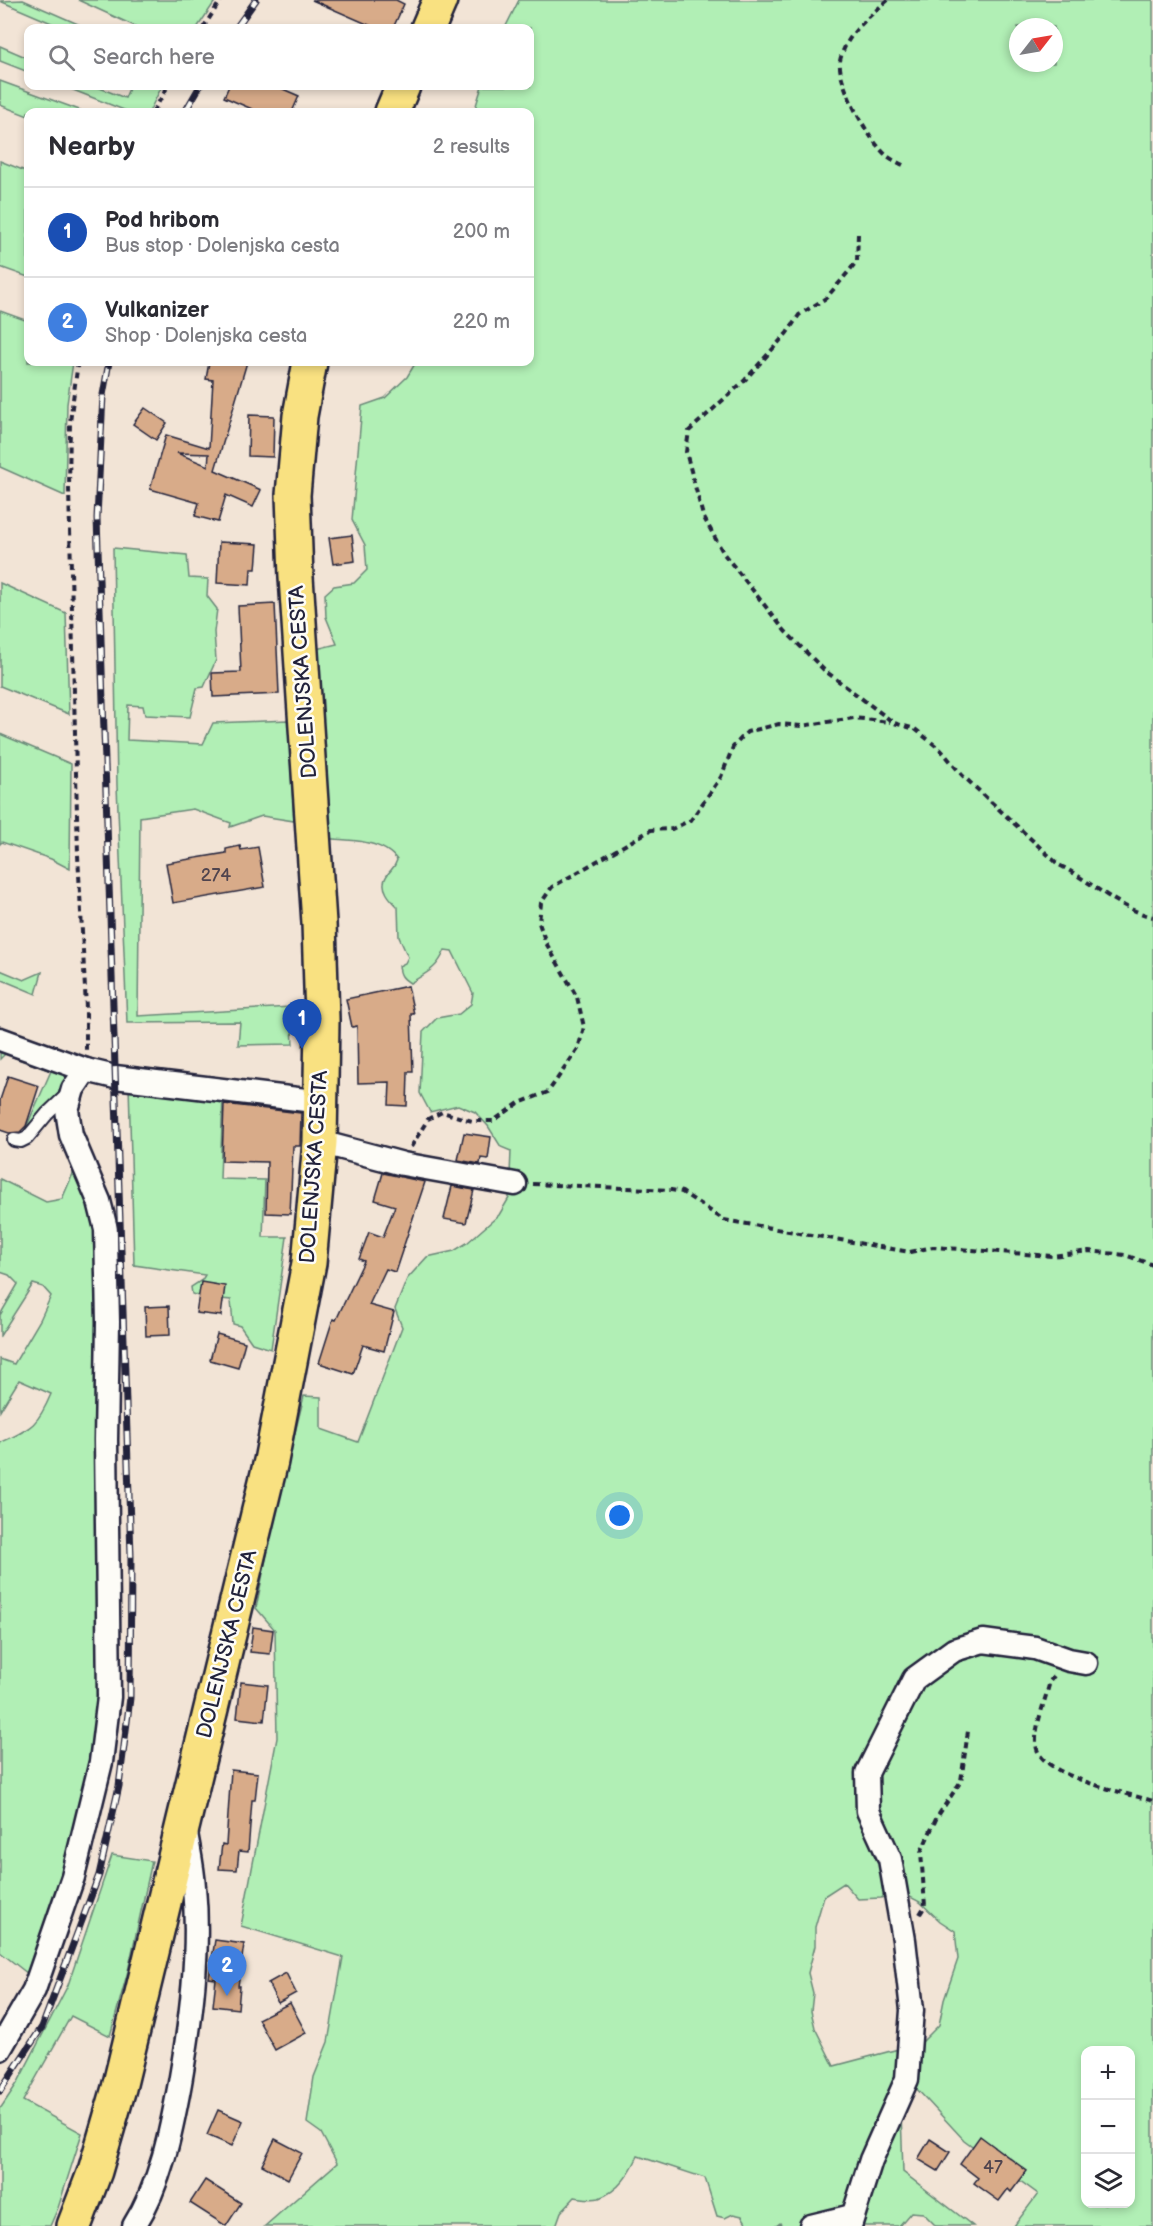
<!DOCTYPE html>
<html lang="en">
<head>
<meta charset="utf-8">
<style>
	body { margin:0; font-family:"Balsamiq Sans",sans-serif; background:#f2f2f3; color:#2b2b33 }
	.controls { position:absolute; right:18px; bottom:18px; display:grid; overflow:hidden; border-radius:12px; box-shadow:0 3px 9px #0003 }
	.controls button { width:54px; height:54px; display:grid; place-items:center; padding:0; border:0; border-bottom:2px solid #e1e1e2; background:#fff; color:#2b2b33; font:30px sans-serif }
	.compass { position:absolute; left:1009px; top:18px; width:54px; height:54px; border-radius:50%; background:#fff; box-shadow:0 3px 9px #0003; rotate:59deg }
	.you { position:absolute; left:620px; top:1516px; width:21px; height:21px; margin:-15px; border:4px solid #fff; border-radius:50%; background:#1a73e8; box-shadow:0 0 0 9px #1a73e833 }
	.badge { display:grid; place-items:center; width:39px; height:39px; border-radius:50%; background:#c8321e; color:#fff; font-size:20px; font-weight:700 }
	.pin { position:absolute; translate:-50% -50px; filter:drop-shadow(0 2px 3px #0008) }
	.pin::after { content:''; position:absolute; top:32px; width:21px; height:18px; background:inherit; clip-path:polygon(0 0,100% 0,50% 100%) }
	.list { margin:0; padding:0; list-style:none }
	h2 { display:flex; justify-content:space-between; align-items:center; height:78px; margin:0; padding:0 24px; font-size:26px }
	h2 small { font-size:20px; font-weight:400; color:#7c7c81 }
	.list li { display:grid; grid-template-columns:39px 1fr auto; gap:18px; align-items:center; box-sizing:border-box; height:90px; padding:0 24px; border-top:2px solid #e1e1e2 }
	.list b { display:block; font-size:22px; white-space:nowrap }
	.list p { margin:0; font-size:20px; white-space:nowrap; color:#7c7c81 }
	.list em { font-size:20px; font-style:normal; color:#7c7c81 }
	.icon { flex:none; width:33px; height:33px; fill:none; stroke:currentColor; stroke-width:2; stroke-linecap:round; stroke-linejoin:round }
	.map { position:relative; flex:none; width:1153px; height:2226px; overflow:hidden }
	.search { position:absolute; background:#fff; box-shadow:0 3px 9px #0003; left:24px; top:24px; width:510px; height:66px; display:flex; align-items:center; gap:15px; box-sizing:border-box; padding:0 21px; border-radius:12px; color:#7c7c81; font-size:22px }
	.panel { position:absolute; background:#fff; box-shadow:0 3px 9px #0003; left:24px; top:108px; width:510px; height:258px; border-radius:12px }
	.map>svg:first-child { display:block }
	.green { fill:#b1efb5; stroke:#6a8878; stroke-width:1.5; fill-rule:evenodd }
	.building { fill:#d8ab89; stroke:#22223b; stroke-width:1.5; fill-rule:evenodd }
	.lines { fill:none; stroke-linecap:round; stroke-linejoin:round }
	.lane-casing { stroke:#22223b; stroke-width:16 }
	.street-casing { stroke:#22223b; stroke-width:27 }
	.primary-casing { stroke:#22223b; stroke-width:38 }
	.path { stroke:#22223b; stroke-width:4; stroke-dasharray:6 4.5; stroke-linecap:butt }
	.lane { stroke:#fdfcf7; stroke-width:12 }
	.street { stroke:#fdfcf7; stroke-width:22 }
	.primary { stroke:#f9e181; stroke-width:33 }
	.rail-casing { stroke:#22223b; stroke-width:7 }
	.rail { stroke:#fdfcf7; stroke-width:4.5; stroke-dasharray:14; stroke-linecap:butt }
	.labels { text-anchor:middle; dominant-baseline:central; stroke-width:5; stroke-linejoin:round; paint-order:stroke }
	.number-label { font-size:18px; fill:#50444e }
	.street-label { font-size:21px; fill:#22223b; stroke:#fdfcf7 }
</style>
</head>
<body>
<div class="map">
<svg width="1153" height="2226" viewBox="0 0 1153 2226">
	<rect width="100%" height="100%" fill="#f2e4d6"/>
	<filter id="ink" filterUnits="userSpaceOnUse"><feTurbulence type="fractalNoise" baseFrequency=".0167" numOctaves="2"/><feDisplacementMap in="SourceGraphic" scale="12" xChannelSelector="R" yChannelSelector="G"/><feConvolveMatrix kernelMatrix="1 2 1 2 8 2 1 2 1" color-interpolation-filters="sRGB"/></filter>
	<g filter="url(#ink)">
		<!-- green -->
		<g class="green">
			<polygon points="23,0 87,28 63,28 0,1"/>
			<polygon points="78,0 216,0 197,28 139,28"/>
			<path d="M519,0H1153V2226H1014L1038,2194L964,2140L915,2087L901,2112L903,2172L973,2226H936L923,2213L911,2212L899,2226H782L780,2223L776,2226H748L742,2216L733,2214L725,2218L717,2216L705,2178L638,2156C630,2173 619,2191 599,2198C592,2200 582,2198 575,2197L561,2212L556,2226H265L337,2163L321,2133L307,2123L314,2077L328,2042L343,1957L241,1926L277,1738L275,1630L256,1608L275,1514L304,1396L321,1397V1429L358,1442L402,1327L395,1309L407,1279L427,1257L454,1251L467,1243L499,1215L509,1198L511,1151L501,1147L488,1126L475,1112L458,1105L430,1112L420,1093L423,1032L437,1018L459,1014L471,1004L473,993L452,951L445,950C437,969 428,972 410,983C402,978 400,975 399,966L405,963L408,957L399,937L398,907C391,900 379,888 386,877C390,869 394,870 397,860C384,841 352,840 331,839L316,649L337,644L326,617L325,594L334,586L354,583L367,570L365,545L352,520L362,406L385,398L407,377L416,362H530V112H474L482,86H530V28H505ZM1018,27H1054V63H1018ZM844,1883L858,1899L881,1898L899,1891L920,1902L940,1921L955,1931L958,1959L944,2000L939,2025L921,2043L834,2066L815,2028L811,2011L813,1993L808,1973L815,1946V1927L824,1896ZM1086,2050H1130V2204H1086Z"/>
			<polygon points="0,46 28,58 28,72 0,61"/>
			<polygon points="0,81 85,112 28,112 28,116 0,105"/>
			<polygon points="63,86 95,86 125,98 130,86 162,86 149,112 129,112"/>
			<polygon points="0,161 28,172 28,277 0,267"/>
			<polygon points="0,311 28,321 28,362 73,362 67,404 65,496 0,467"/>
			<polygon points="113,548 187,555 189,578 208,579 207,596 217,609 214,632 216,660 204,687 197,688 190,717 145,715 143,706 128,705 127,740 203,744 213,723 288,720 294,821 262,816 230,827 231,823 193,809 140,817 138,1016 291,1007 293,1044 238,1045 240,1022 127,1023 117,786"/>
			<polygon points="0,583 66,613 69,714 0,686"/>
			<polygon points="0,734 71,764 70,869 51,859 2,842 0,844"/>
			<polygon points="0,970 24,980 42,972 36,994 0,979"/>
			<polygon points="0,1045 66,1071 70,1078 66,1088 25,1130 51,1071 5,1054 0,1059"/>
			<polygon points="129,1085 223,1094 220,1179 265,1180 263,1237 287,1237 271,1349 252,1343 240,1326 233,1324 231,1300 201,1297 192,1294 191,1287 202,1280 205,1275 134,1265"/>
			<path d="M75,1169L81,1178L97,1230L100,1713L67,1876L32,1977L0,1952V1443C31,1428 37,1427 51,1394L19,1380L0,1411V1359L14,1364L40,1320L51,1296L43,1287L33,1284L0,1336V1315L18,1284L9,1275L0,1272V1179L46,1202L62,1199Z"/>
			<polygon points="112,1855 152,1861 128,1971 110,2036 71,2016 23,2101 82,2133 58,2208 50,2226 0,2226 0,2109 18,2082 68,1985"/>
		</g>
		<!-- building -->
		<g class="building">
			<polygon points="312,0 396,0 404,4 393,28 376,28"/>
			<polygon points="229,86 276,86 299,96 292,112 259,112 224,97"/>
			<path d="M209,362H247L215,470L261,490L253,507L226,495L218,522L195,516L199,503L150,489L166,435L209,448L213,380L206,379ZM177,453L209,454L208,466Z"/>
			<polygon points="145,408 167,423 156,440 133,424"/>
			<polygon points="249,415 274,416 273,457 248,456"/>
			<polygon points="352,535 355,561 333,564 329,538"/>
			<polygon points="219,542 258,544 256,569 251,569 250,585 217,583"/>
			<polygon points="275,604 279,694 213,697 212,673 241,672 238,606"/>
			<polygon points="240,846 241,850 258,847 265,887 173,903 166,863 226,853 226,849"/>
			<polygon points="408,986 414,1014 411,1014 413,1072 408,1072 407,1106 389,1105 390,1082 358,1083 357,1026 352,1027 346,999"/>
			<polygon points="8,1076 39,1086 26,1126 20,1132 9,1133 0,1130 0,1100"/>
			<polygon points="224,1104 301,1113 300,1146 293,1146 290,1214 266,1213 267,1162 222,1161"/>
			<polygon points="464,1133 491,1137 488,1159 481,1158 480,1164 458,1160"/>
			<polygon points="383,1173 425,1182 395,1272 386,1269 369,1305 394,1312 384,1351 363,1345 353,1374 319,1363 333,1319 336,1320 364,1261 359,1259 369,1232 383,1237 395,1206 375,1200"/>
			<polygon points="452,1186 474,1190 466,1223 444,1219"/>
			<polygon points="201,1282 225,1286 221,1316 196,1313"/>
			<polygon points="169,1306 170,1335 146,1336 145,1307"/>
			<polygon points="217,1334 245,1342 238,1368 210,1360"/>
			<polygon points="253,1627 273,1630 270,1654 250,1652"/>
			<polygon points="241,1682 268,1685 264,1721 237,1718"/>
			<polygon points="231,1770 258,1773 255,1800 252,1800 248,1852 239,1851 237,1870 219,1869 222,1844 226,1845"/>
			<polygon points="215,1940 244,1944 238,1986 240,1986 238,2009 213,2006 216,1979 209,1978"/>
			<polygon points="286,1973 296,1993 278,2003 268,1983"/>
			<polygon points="290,2003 306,2033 275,2050 258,2019"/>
			<polygon points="218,2110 243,2121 232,2146 207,2135"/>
			<polygon points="980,2136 1027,2171 1011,2192 1008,2189 999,2201 974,2183 978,2178 960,2164"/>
			<polygon points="275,2139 302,2153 288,2179 262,2165"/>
			<polygon points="930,2139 950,2152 938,2171 918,2159"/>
			<polygon points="205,2180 241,2203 226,2226 190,2203"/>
		</g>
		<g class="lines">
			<defs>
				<polyline id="lane" points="14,1140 21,1141 27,1138 47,1114 68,1094"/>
				<g id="street">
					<polyline points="0,1039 86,1070 115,1077 322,1102"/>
					<polyline points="320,1142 403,1164 515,1184"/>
					<polyline points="0,2049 34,1990 73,1877 101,1762 109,1697 106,1440 108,1322 106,1229 99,1201 71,1135 67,1110 73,1089 86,1070"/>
					<path d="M134,2226C161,2183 171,2132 180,2083C191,2019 200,1952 194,1887C193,1869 189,1851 186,1833"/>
					<polyline points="811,2226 852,2216"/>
					<polyline points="850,2226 871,2160 907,2079 912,2010 904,1940 890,1859 868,1811 867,1773 914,1679 954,1650 983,1641 1035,1648 1069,1660 1086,1663"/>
				</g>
				<g id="primary">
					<polyline points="428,28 440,0"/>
					<polyline points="392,112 403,86"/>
					<polyline points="74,2226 95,2171 119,2088 271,1461 309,1263 320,1142 322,1020 319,923 296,577 293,495 300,416 310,362"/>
				</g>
			</defs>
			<!-- lane casing -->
			<use href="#lane" class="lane-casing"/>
			<!-- street casing -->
			<use href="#street" class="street-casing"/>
			<!-- primary casing -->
			<use href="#primary" class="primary-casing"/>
			<!-- path -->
			<g class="path">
				<path d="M888,0C869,17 845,35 840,61C837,84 870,142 887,156C891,159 897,162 903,165"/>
				<polyline points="203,28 221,0"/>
				<polyline points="153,112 168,86"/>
				<path d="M858,234L857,261L840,282L826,298L799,315L787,333L744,381L689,431L686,452L703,516L724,554L785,631L824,670L894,723L915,729L941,750L962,775L1059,865C1091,881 1117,908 1153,917"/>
				<polyline points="78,362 70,422 69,489 78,855 86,1008 86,1050"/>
				<polyline points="411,1147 428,1119 442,1112 472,1121 493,1121 519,1103 548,1092 578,1049 584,1027 577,997 546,943 539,923 541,903 552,887 651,830 672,829 691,820 721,777 733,747 747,732 779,724 801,726 854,718 890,722"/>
				<polyline points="533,1184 671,1190 682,1192 724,1220 910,1252 933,1247 1052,1256 1089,1251 1125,1255 1153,1265"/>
				<path d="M1054,1676L1050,1681C1046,1699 1032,1732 1037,1749C1045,1777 1127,1793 1153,1801"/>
				<polyline points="920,1914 925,1906 921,1852 937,1817 961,1781 968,1731"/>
			</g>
			<!-- lane -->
			<use href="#lane" class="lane"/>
			<!-- street -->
			<use href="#street" class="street"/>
			<!-- primary -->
			<use href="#primary" class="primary"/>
			<defs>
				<g id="rail">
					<polyline points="236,28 256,0"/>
					<polyline points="185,112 200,86"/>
					<polyline points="0,2091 42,2027 99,1875 119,1786 130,1698 131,1556 97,518 103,395 109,362"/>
				</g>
			</defs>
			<!-- rail casing -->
			<use href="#rail" class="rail-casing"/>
			<!-- rail -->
			<use href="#rail" class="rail"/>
		</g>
	</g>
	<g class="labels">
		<!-- number labels -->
		<g class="number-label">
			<text x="216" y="875">274</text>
			<text x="993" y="2167">47</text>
		</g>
		<!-- street labels -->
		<g class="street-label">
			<text transform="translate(303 682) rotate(-94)">DOLENJSKA CESTA</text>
			<text transform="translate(314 1167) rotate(-86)">DOLENJSKA CESTA</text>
			<text transform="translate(227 1644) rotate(-76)">DOLENJSKA CESTA</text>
		</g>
	</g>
</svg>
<div class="controls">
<button>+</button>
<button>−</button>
<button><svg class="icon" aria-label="layers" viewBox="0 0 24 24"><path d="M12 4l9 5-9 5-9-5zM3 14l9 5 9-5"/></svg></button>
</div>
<svg class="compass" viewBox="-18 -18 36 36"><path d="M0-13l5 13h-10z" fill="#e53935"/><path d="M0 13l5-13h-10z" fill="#7c7c81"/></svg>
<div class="you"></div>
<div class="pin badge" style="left:302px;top:1049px;background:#1a4fb4">1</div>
<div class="pin badge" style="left:227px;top:1996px;background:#3f7fe0">2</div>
<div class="search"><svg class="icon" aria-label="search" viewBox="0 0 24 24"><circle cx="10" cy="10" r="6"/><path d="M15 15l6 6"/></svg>Search here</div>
<section class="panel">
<h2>Nearby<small>2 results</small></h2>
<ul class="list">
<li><span class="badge" style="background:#1a4fb4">1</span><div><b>Pod hribom</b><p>Bus stop · Dolenjska cesta</p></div><em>200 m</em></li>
<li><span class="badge" style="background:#3f7fe0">2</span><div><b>Vulkanizer</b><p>Shop · Dolenjska cesta</p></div><em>220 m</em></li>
</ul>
</section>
</div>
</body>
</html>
